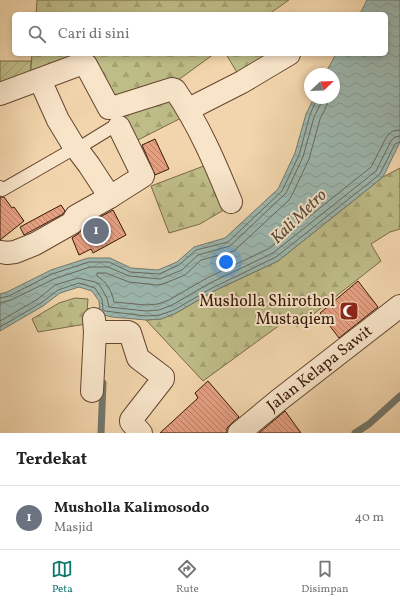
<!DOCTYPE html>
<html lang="id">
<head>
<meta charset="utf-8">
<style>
	body { margin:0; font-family:Vollkorn,serif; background:#f6f6f6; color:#222 }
	.compass { position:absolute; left:304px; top:68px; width:36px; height:36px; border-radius:50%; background:#fff; box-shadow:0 2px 6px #0003; rotate:67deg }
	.you { position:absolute; left:226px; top:262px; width:14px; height:14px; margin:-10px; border:3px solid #fff; border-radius:50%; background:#1a73e8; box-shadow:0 0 0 6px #1a73e833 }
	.badge { display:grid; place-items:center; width:26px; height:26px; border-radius:50%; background:#0f766e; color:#fff; font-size:13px; font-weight:700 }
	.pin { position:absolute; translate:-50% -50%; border:2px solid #fff; box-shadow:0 1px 4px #0006 }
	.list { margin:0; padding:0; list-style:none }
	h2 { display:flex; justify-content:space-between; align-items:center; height:52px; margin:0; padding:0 16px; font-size:17px }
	h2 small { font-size:13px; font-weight:400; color:#767676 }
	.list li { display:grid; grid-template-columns:26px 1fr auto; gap:12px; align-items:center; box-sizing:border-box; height:64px; padding:0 16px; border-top:1px solid #e0e0e0 }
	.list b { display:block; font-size:15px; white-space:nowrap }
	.list p { margin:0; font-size:13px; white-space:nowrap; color:#767676 }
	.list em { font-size:13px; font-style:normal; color:#767676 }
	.icon { flex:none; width:22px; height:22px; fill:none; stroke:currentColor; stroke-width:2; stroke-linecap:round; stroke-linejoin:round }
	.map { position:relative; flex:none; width:400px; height:433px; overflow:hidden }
	.search { position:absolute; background:#fff; box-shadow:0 2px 6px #0003; left:12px; right:12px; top:12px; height:44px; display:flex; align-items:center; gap:10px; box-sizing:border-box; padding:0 14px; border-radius:6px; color:#767676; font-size:15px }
	.sheet { height:116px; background:#fff }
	nav { display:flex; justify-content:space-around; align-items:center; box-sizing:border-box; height:56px; border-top:1px solid #e0e0e0; background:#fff; font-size:11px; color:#767676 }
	nav a { display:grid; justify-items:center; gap:2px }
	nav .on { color:#0f766e }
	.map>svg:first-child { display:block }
	.forest { fill:url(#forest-firs); stroke:#7a6a46 }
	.garden { fill:url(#garden-furrows); stroke:#7a6a46 }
	.water { fill:url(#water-waves); stroke:#74786c }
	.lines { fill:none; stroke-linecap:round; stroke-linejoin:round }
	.shore { stroke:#6a685b; stroke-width:1 }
	.stream { stroke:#74786c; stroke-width:7 }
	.building { fill:url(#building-back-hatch); stroke:#371806 }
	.lane-casing { stroke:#664730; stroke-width:14 }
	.street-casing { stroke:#664730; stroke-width:24 }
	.lane { stroke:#f7e4c9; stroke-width:12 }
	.street { stroke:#f7e4c9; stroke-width:22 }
	.labels { text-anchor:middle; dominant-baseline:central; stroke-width:4; stroke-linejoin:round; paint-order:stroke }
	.poi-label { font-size:16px; fill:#371806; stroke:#f7e4c9; text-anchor:end }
	.street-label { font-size:16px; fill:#371806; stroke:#f7e4c9 }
	.water-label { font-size:17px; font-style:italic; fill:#554839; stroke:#f7e4c9 }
</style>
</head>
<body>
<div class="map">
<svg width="400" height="433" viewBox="0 0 400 433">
	<defs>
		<pattern id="forest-firs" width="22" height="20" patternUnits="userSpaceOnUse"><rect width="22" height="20" fill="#bebc87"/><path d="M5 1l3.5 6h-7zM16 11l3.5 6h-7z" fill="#a4a173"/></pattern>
		<pattern id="garden-furrows" width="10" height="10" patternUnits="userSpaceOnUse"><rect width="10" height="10" fill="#bebc87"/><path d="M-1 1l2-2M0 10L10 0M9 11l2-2" fill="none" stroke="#a4a173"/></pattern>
		<pattern id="water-waves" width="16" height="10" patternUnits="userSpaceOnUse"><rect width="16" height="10" fill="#9cb8b0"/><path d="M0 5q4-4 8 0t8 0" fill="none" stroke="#879d96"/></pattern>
		<pattern id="building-back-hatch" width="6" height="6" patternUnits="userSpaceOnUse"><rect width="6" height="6" fill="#e59f81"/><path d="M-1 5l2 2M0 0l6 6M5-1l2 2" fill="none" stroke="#ba8168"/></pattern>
	</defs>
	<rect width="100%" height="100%" fill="#f2d5ac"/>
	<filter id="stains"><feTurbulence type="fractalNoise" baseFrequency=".005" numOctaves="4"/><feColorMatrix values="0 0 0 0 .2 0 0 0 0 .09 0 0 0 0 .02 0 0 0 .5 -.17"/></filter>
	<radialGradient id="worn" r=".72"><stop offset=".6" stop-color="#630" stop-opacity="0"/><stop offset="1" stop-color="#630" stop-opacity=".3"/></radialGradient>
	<!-- forest -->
	<g class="forest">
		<polygon points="37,0 289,0 269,14 36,14"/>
		<polygon points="32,54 214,54 174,83 115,103 88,60 30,79"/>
		<polygon points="226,54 276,54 239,76"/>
		<polygon points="170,94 187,115 134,142 114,112"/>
		<polygon points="209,164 227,208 200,224 169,233 151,186"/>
		<polygon points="400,168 400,229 390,232 371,244 381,261 297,327 288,319 203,381 146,320 161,319 176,313 214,291 278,261 383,177"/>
		<polygon points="75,298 88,299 86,324 38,332 32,319 59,303"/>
	</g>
	<!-- garden -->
	<polygon class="garden" points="0,61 31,61 30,79 0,89"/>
	<!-- water -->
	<polygon class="water" points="367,0 400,0 400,142 383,177 278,261 214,291 176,313 161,319 146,320 112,317 100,314 99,301 92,291 79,287 60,293 43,306 0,331 0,294 7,292 51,270 88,258 110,258 131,268 158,270 177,262 194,247 225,238 278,189 295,153 306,114 314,98 334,98 334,74 325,74 336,54 386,54 386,14 360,14"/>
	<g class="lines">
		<!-- shore -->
		<g class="shore">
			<path d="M328,98L327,105L320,119L309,159L292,195L289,200L234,251L201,260L185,275L163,284L157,285L129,282L106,273H97V276C106,281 112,291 114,302L146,305L158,304L169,300L207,278L270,248L371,167L387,136L393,131L400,130"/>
			<polyline points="0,298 9,296 52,274 89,262 109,262 130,272 159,274 179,265 196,250 228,242 282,191 299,155 310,115 317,98"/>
			<polyline points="0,303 11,300 54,279 90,267 108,267 129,276 160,279 182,270 198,255 230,246 286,193 303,157 314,117 321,103 322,98"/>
			<polyline points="0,321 38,299 55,285 78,278 95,282 99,284 107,298 109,307 146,311 159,310 172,305 210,283 273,253 376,171 391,141 395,137 400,136"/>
			<polyline points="0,327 41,303 58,290 79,283 95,288 102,299 103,310 105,311 146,316 160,315 174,310 212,288 276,257 380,174 395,144 400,142"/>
		</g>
		<!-- stream -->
		<g class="stream">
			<polyline points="101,433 103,383"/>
			<polyline points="355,433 369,424 400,396"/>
		</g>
	</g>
	<!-- building -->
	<g class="building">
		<polygon points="155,139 169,169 155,175 142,145"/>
		<polygon points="0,197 4,197 12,208 14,207 24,221 0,240"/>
		<polygon points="61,205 65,211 63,214 24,235 20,227"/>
		<polygon points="113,210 126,235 93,253 91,249 79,255 72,238 78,234 85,225"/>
		<polygon points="358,281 378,307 339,338 320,313"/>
		<polygon points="208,381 239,417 231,424 227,428 227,433 160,433 198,398 195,393"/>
		<polygon points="285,411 301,433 259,433"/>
	</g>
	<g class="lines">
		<defs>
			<g id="lane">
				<polyline points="77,149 116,125 119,127"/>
				<polyline points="0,187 2,190 75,148"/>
			</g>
			<g id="street">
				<polyline points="40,80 58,120 75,148"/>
				<path d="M0,94L78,65H86L109,108H112L172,89L175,90C199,125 215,163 231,202"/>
				<polyline points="189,109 242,82 289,54"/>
				<polyline points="77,149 89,165 110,197"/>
				<polyline points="0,252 7,253 15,252 35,244 72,223 76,216 110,197 143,176 119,127"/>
				<polyline points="95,332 128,332 130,333 138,358 163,377 163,379 131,420 131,422 141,433"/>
				<polyline points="92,391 95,332 94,319"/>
				<polyline points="239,433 279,400 400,306"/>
			</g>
		</defs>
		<!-- lane casing -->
		<use href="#lane" class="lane-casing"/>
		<!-- street casing -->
		<use href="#street" class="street-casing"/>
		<!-- lane -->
		<use href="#lane" class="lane"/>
		<!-- street -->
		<use href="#street" class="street"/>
	</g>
	<!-- icons -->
	<defs>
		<symbol id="mosque-square" viewBox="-11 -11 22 22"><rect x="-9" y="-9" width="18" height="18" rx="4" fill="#8f2418" stroke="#f7e4c9"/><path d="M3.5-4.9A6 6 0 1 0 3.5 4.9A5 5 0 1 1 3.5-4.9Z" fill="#fff"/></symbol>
	</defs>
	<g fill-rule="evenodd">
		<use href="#mosque-square" x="338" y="300" width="22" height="22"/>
	</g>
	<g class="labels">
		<!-- poi labels -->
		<g class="poi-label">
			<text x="335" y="302">Musholla Shirothol<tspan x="335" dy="18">Mustaqiem</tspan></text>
		</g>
		<!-- street labels -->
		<g class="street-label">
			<text transform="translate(320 369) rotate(-38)">Jalan Kelapa Sawit</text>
		</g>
		<!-- water labels -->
		<g class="water-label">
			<text transform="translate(299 217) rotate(-44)">Kali Metro</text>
		</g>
	</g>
	<rect width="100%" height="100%" filter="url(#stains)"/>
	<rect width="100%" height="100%" fill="url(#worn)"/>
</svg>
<svg class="compass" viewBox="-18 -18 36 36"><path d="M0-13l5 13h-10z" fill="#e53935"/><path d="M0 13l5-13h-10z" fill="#767676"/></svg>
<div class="you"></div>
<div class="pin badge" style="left:96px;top:231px;background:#6b7280">1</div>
<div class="search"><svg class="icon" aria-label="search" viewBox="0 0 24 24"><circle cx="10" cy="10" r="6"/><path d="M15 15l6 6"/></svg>Cari di sini</div>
</div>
<section class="sheet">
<h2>Terdekat<small></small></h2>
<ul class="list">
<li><span class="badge" style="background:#6b7280">1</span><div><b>Musholla Kalimosodo</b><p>Masjid</p></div><em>40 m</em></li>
</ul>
</section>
<nav>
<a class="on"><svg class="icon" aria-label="map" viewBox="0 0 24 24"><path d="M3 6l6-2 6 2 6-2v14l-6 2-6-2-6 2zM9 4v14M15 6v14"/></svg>Peta</a>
<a><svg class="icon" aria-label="directions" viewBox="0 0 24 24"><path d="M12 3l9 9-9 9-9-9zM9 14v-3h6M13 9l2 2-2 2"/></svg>Rute</a>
<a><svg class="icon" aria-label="saved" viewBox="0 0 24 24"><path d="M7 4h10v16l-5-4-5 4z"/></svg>Disimpan</a>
</nav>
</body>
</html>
